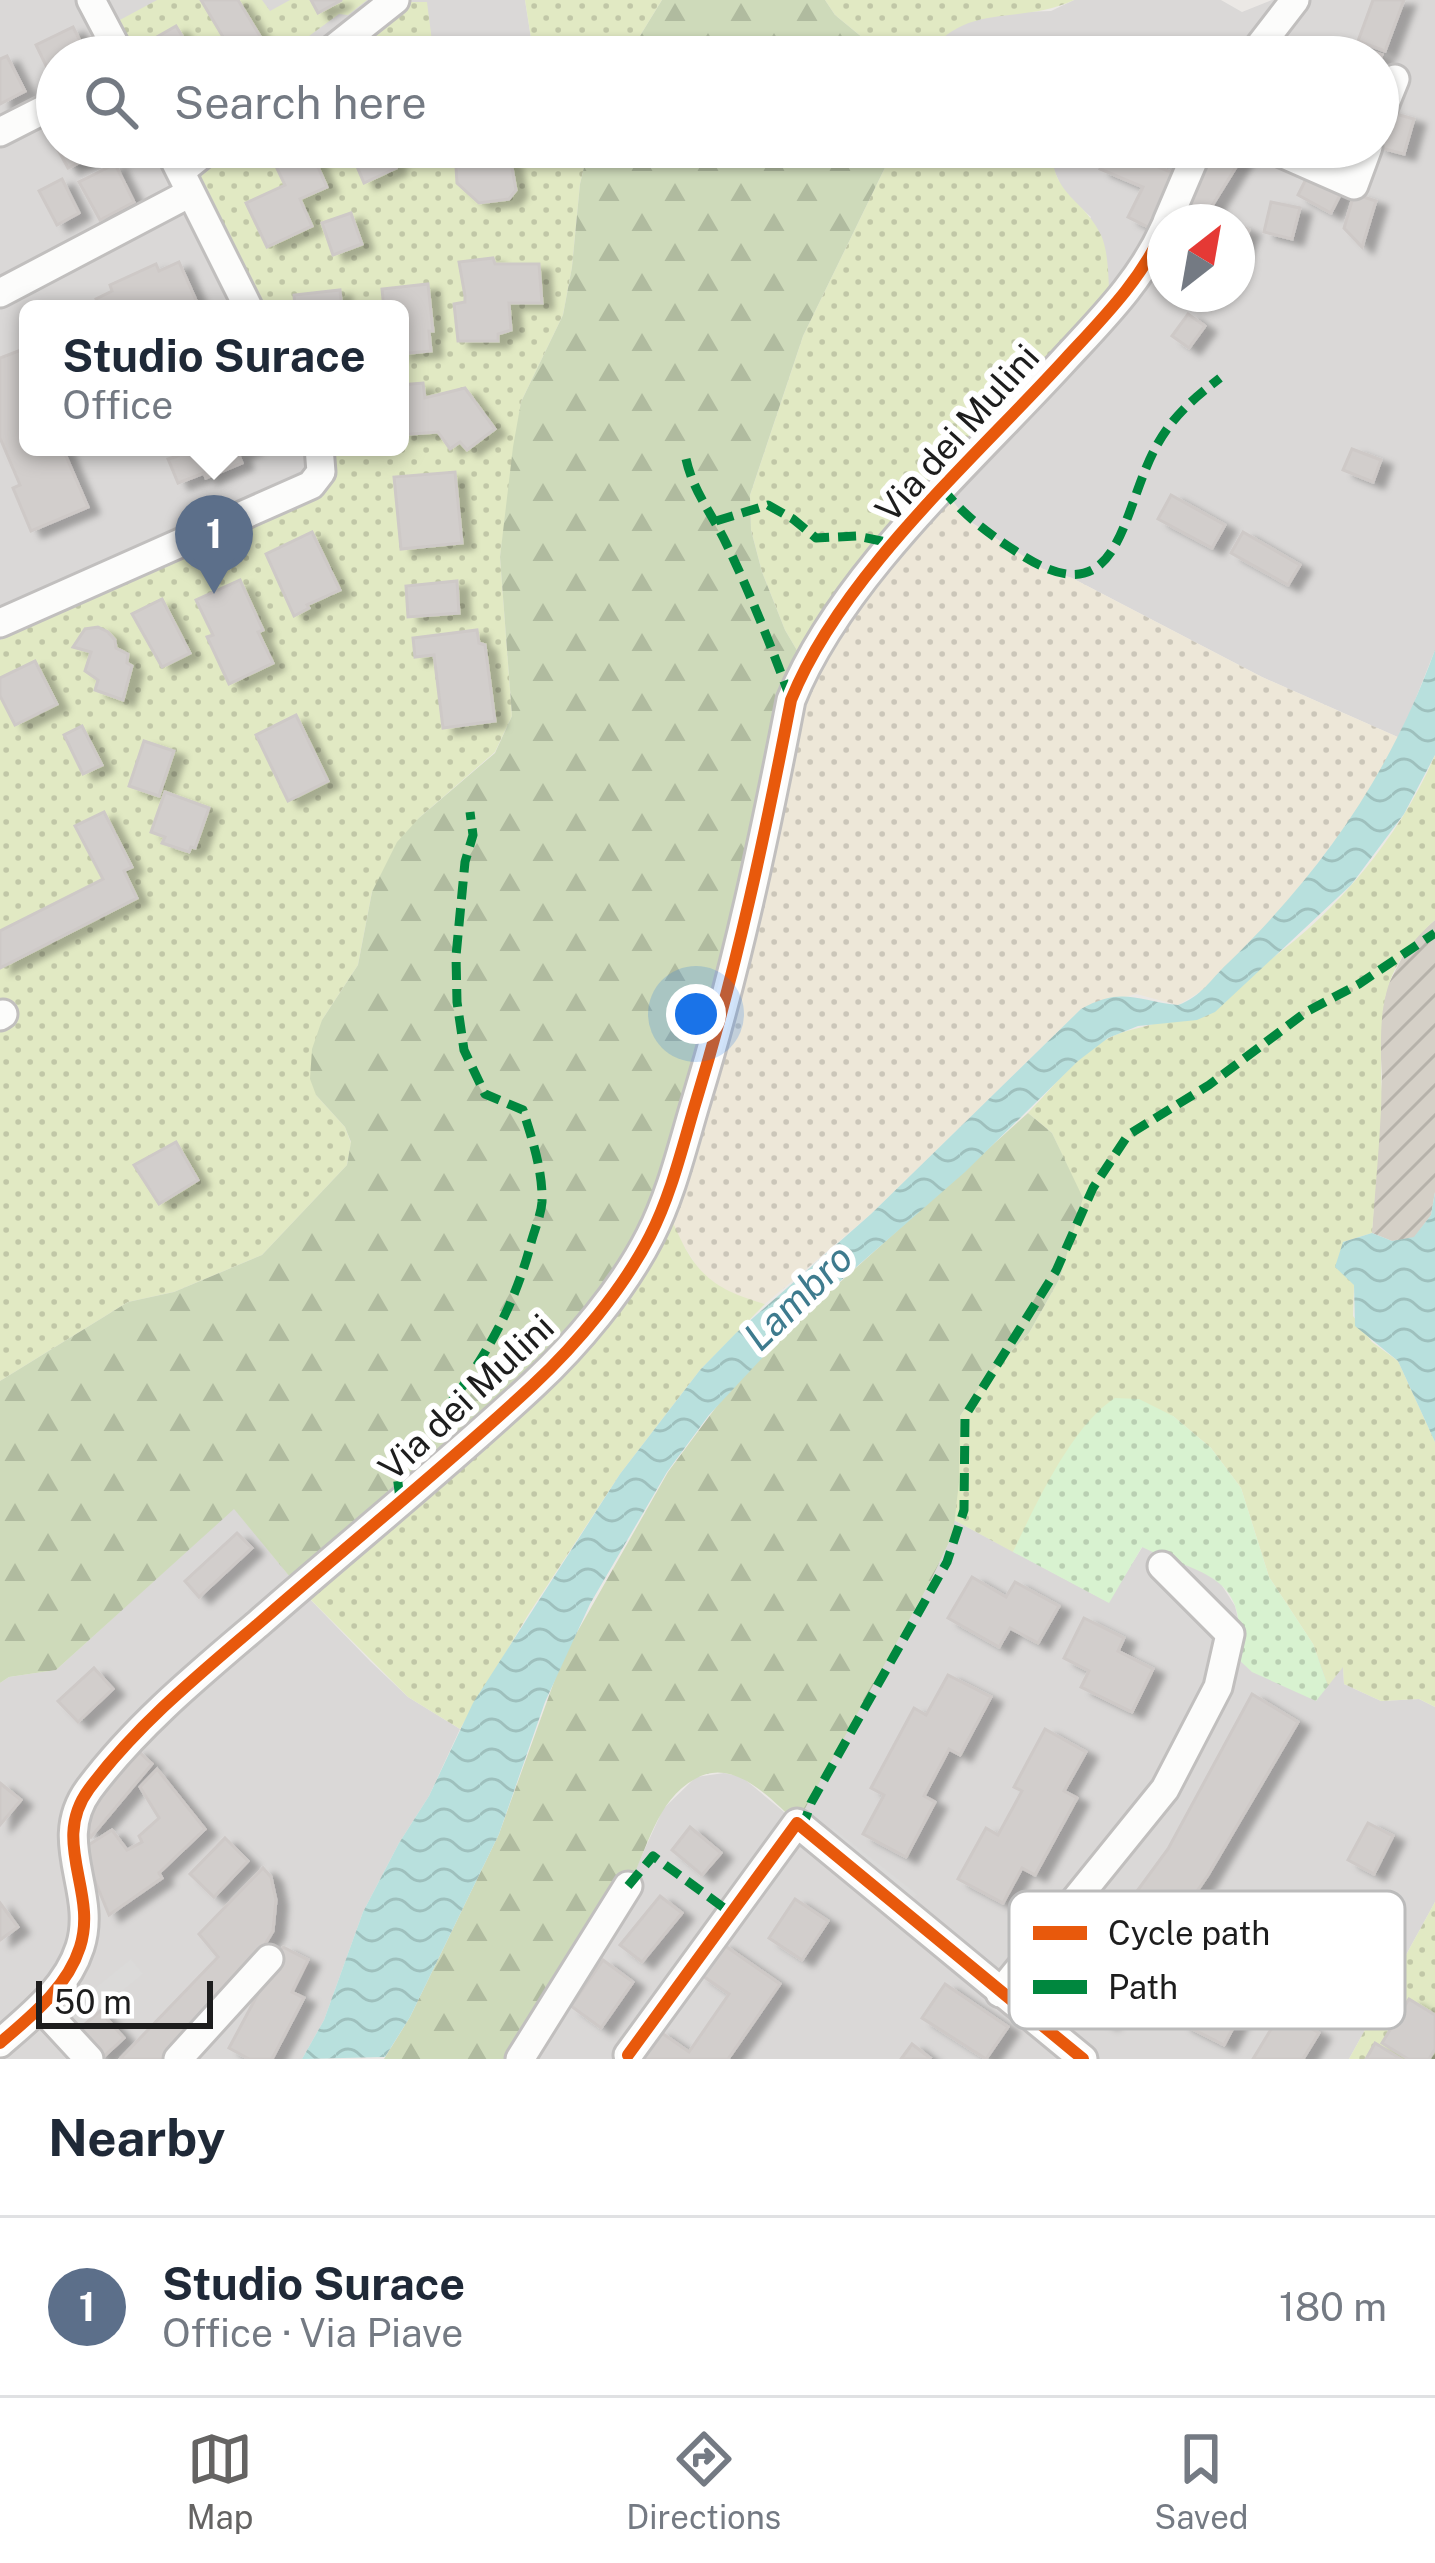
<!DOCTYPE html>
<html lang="en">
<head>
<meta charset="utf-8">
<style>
	body { margin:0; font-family:"Public Sans",sans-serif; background:#f2f2f3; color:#1f2937 }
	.compass { position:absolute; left:1147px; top:204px; width:108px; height:108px; border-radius:50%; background:#fff; box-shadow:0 3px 9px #0004; rotate:31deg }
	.scale { position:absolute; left:36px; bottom:30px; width:177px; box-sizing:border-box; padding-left:12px; border:6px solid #1d1d1d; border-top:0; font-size:33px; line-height:42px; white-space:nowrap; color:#1d1d1d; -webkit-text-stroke:9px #fff; paint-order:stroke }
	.you { position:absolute; left:696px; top:1014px; width:42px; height:42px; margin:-30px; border:9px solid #fff; border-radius:50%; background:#1a73e8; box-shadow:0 0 0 18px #1a73e833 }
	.badge { display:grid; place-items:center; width:78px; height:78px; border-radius:50%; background:#656463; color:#fff; font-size:39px; font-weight:700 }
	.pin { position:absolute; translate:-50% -99px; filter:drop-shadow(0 3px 6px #0008) }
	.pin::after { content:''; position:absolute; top:63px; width:42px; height:36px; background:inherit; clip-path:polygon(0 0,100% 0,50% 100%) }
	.popup { position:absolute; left:19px; top:300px; width:390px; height:156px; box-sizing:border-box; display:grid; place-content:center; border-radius:18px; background:#fff; filter:drop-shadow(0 3px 9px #0005); font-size:39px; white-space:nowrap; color:#747a83 }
	.popup b { font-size:45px; color:#1f2937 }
	.popup::after { content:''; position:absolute; left:50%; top:100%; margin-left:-24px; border:24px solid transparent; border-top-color:#fff }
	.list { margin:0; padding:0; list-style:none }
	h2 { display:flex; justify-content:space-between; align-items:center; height:156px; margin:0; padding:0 48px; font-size:51px }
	h2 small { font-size:39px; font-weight:400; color:#747a83 }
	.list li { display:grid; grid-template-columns:78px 1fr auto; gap:36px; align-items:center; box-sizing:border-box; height:180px; padding:0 48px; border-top:3px solid #e0e1e3 }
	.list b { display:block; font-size:45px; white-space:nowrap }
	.list p { margin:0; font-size:39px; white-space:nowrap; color:#747a83 }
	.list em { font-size:39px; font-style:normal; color:#747a83 }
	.icon { flex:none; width:66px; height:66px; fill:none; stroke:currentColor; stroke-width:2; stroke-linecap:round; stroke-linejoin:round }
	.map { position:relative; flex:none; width:1435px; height:2059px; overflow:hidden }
	.search { position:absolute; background:#fff; box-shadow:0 3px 9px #0004; left:36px; right:36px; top:36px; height:132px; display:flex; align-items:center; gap:30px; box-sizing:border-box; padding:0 42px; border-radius:66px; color:#747a83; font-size:45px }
	.sheet { height:336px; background:#fff }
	nav { display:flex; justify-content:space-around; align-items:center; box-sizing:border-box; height:168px; border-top:3px solid #e0e1e3; background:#fff; font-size:33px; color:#747a83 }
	nav a { display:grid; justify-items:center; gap:6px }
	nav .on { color:#656463 }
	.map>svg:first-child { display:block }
	.residential { fill:#dad8d7; fill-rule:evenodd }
	.construction { fill:url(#construction-furrows) }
	.farmland { fill:url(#farmland-dots) }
	.grass { fill:url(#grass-dots) }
	.forest { fill:url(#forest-firs) }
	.park { fill:url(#park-dots) }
	.parking { fill:#dbdad9 }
	.water { fill:url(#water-waves) }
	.building { fill:#d2cecc; stroke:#cec9c7; stroke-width:3; filter:url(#shadow) }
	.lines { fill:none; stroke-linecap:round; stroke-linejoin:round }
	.minor-casing { stroke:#c1bfbe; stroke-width:33 }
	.minor { stroke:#fcfcfb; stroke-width:27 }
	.quiet { stroke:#00873e; stroke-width:9; stroke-dasharray:18 9; stroke-linecap:butt }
	.cycleway-casing { stroke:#fff; stroke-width:20 }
	.cycleway { stroke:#e8590c; stroke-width:12 }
	.labels { text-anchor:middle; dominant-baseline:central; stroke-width:12; stroke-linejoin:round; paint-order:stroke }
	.street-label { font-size:36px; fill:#1d1d1d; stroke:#fff }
	.water-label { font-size:39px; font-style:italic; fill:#3e7b8e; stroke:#fff }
	.key { fill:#fff; stroke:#bbb; stroke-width:3 }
	.key-label { font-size:33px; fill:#1d1d1d }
</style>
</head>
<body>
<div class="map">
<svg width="1435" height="2059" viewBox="0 0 1435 2059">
	<defs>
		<pattern id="construction-furrows" width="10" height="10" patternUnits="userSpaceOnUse" patternTransform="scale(3)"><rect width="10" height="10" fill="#d5d0c7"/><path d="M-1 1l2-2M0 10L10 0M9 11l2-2" fill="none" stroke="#b6b2aa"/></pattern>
		<pattern id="farmland-dots" width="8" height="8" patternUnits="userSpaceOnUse" patternTransform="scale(3)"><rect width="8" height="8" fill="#ede7d8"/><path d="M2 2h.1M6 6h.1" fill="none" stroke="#cbc6b9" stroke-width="1.8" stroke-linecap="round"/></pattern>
		<pattern id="grass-dots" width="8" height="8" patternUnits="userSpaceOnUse" patternTransform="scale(3)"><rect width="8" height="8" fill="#e1e9c3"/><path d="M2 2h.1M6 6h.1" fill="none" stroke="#c1c7a7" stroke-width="1.8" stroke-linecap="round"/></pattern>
		<pattern id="forest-firs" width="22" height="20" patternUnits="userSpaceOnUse" patternTransform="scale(3)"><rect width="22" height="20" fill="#cedaba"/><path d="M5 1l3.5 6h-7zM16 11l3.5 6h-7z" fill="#b0bb9f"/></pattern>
		<pattern id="park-dots" width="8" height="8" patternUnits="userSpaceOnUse" patternTransform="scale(3)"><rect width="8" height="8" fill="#d8f2d0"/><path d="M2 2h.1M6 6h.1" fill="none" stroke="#b9cfb2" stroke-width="1.8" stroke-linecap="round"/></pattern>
		<pattern id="water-waves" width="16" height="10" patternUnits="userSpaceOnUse" patternTransform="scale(3)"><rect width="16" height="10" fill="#b8e0dd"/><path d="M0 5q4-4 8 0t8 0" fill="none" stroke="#9ec0bd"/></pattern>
		<filter id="shadow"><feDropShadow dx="11" dy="6" stdDeviation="3" flood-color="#0004"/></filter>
	</defs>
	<rect width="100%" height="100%" fill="#ebe8e5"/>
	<!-- residential -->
	<g class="residential">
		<polygon points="0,0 525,0 534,57 434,57 426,2 410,2 343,57 57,57 57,147 234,147 202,174 257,309 28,309 28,447 327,447 337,467 333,483 324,491 0,640"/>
		<path d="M1074,0H1221L1242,12L1272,0H1435V650L1400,738L1262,677L1072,578L1043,569L968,520L942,488L1091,217L1064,193L1051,163V147H1378V57H926L938,37L958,25L989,13L1051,11ZM1165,222H1237V294H1165Z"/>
		<polygon points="234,1508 299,1588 370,1661 408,1697 460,1729 429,1796 399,1843 363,1912 324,2020 302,2059 0,2059 0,1683 9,1677 56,1670"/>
		<polygon points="954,1520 1108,1602 1143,1546 1190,1564 1219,1581 1235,1606 1241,1631 1343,1665 1344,1684 1381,1701 1419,1699 1435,1707 1435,1902 1349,2059 520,2059 628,1886 663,1809 696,1777 724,1773 742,1777 796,1822 930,1582 953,1534"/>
	</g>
	<!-- construction -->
	<polygon class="construction" points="1435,920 1435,1192 1431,1215 1414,1238 1392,1241 1372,1233 1382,1076 1379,1026 1387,987 1410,942"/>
	<!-- farmland -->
	<polygon class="farmland" points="942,488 968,521 1043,569 1072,578 1262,677 1400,738 1365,801 1285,906 1205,989 1178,1005 1136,994 1081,1009 871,1214 765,1304 731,1295 705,1279 679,1238 665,1204 791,700"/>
	<!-- grass -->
	<g class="grass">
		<polygon points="157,0 262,0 270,11 290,0 311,0 319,13 342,0 367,0 348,15 339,14 309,36 309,49 301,57 135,57 118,21"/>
		<polygon points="525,0 662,0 627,57 534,57"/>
		<path d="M825,0H1074C1020,26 965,0 926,57H886L835,15Z"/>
		<polygon points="410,2 427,2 434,57 343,57"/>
		<polygon points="234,147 589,147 580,184 572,267 563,315 521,402 500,557 512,716 495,752 419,818 372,892 358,965 322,1020 316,1095 345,1127 351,1143 347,1165 262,1255 174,1292 128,1302 0,1381 0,640 324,491 333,483 337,467 327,447 400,447 400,309 257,309 197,191 202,174"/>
		<path d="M895,147H1051C1053,198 1083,197 1101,235C1110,255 1108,287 1110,310L805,664L785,630L762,572L751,530L750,495L803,336Z"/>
		<path d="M1435,755V920C1366,981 1384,1030 1381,1110C1379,1151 1375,1192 1372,1233L1343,1242L1354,1285L1353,1316L1372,1342L1398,1361L1435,1442V1707L1419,1699L1381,1701L1344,1684L1343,1667L1328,1686L1313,1644L1269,1577L1241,1488L1211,1448L1173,1416L1068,1454L1013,1552L954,1520L960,1416L988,1375L1029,1333L1060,1278L1082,1198L1052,1133L1028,1113C1053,1087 1078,1055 1109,1038C1126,1029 1145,1028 1162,1021C1194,1007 1231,987 1260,967C1334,916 1400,837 1435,755Z"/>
		<path d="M665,1204C690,1263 700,1286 765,1304L700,1370L620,1474L528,1615L460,1729L408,1697L299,1588Z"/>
		<polygon points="1435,1902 1435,2059 1349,2059"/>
	</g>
	<!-- forest -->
	<g class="forest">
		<polygon points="662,0 825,0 835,15 886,57 627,57"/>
		<polygon points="589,147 895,147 803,336 750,495 751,530 762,572 785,630 805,664 665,1204 573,1342 299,1588 234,1509 56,1670 9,1677 0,1683 0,1381 128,1302 174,1292 262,1255 347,1165 351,1142 345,1127 316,1095 310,1079 312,1049 322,1020 358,965 372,892 397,842 419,818 495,753 512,716 500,557 513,447 521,402 563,315 572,267 580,184"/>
		<path d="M1028,1113L1052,1133L1083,1198L1060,1278L1029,1333L988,1375L960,1416L959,1482L953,1534L930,1582L797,1823C771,1799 733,1756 695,1779C656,1800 647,1851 628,1887C596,1946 556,2002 520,2059H384L410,2017L499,1834L563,1657L668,1472L728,1391L777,1339Z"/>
	</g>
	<!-- park -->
	<path class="park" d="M1115,1398L1139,1399L1173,1416L1211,1448L1241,1488L1269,1577L1313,1644L1328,1686L1316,1701L1252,1672L1237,1658C1251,1573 1200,1575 1142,1547L1109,1603L1013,1552C1035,1506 1072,1425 1115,1398Z"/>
	<!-- parking -->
	<g class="parking">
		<polygon points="833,1828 917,1894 908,1906 824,1840"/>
		<polygon points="131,1959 143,1974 80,2025 68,2010"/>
	</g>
	<!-- water -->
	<g class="water">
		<path d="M1435,650V755L1404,814L1351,885L1215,1012L1197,1020L1138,1026L1108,1038L1078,1061L965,1172L806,1311L709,1415L667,1472L590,1604L545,1702L499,1834L410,2017L385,2057L302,2059L324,2020L363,1912L399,1843L429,1796L473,1703L620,1474L700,1370L736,1333L871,1214L1081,1009C1122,986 1137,1001 1178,1005C1201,997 1211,979 1227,964C1321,873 1390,774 1435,650Z"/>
		<polygon points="1435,1192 1435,1442 1398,1361 1355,1326 1354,1285 1335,1267 1343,1242 1372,1233 1392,1241 1414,1237 1431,1215"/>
	</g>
	<!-- building -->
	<g class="building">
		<polygon points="201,0 238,0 269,51 259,57 235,57"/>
		<polygon points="311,0 342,0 318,13"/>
		<polygon points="1373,0 1404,0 1385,51 1358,41"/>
		<polygon points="176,26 195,57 157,57 148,42"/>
		<polygon points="73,27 88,57 57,57 57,75 52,78 36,45"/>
		<polygon points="1340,42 1382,55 1378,63 1378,57 1332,57"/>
		<polygon points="490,43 500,51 501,57 446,57 455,55 460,47"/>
		<polygon points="1293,45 1314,56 1313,57 1288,57"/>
		<polygon points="7,56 25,91 0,104 0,59"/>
		<polygon points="1386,111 1414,119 1404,154 1377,147"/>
		<polygon points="57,120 57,147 102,147 104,151 68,168 45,126"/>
		<polygon points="296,147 309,147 327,187 300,199 312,226 267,247 246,203 285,185 272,158"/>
		<polygon points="357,147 418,147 419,148 392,160 396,168 364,183 350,150"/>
		<polygon points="1110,147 1178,175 1152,229 1128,217 1143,187 1100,169"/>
		<polygon points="1167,147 1194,147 1185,167 1162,157"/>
		<polygon points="1213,147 1240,147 1246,151 1202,222 1175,222 1199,166"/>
		<polygon points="1338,147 1362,147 1349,177 1330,166"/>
		<polygon points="500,155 511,162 516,190 509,199 479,203 457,183 456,167 466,166 471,159"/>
		<polygon points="115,164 134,202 100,220 79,182"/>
		<polygon points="1311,169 1344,187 1331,213 1298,195"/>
		<polygon points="62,179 79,213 57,225 39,191"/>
		<polygon points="1354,194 1376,201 1362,247 1344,228"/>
		<polygon points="1271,202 1300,208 1292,239 1264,232"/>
		<polygon points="351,213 362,244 333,255 322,223"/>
		<polygon points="1237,224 1249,230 1237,256"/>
		<polygon points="493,258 495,264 539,264 542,303 509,303 511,330 498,334 498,341 458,341 454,304 465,302 465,296 459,262"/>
		<polygon points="179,262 196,300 180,309 100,309 96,299 112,291 110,285 156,264 159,271"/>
		<polygon points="428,284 433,331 429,331 431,351 400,354 400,309 384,309 382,289"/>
		<polygon points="340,290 342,309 295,309 294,295"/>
		<polygon points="1188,314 1205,326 1189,348 1172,336"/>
		<polygon points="21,350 28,366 28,447 62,447 88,507 31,531 13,488 20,485 0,438 0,358"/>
		<polygon points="423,383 425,398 465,388 495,429 467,450 460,442 450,449 438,432 400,435 400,385"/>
		<polygon points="174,447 252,447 238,453 242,463 206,478 204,473 178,483 168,459 178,456"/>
		<polygon points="1352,449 1381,460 1373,482 1343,470"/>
		<polygon points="455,472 462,543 401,549 394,477"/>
		<polygon points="1171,495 1225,525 1212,548 1158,519"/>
		<polygon points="312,532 340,590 307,605 309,608 294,616 266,554"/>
		<polygon points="1243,532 1300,565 1288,585 1231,553"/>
		<polygon points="240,580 263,630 258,632 273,663 229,684 207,637 213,635 196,600"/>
		<polygon points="457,581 459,613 408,617 406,586"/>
		<polygon points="162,599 190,653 162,667 132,614"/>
		<polygon points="98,627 108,632 115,640 116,648 128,654 127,663 132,666 123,700 95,690 98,680 85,671 91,652 73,647 85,629"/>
		<polygon points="477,630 479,643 485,645 495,721 443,728 434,655 415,657 413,638"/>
		<polygon points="35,661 57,704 15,725 0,696 0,678"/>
		<polygon points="296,715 328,781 288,801 256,735"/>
		<polygon points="82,726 102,765 83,774 64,735"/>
		<polygon points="144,741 174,751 159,796 129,786"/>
		<polygon points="165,792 209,808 195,848 191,847 189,852 162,843 165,837 151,832"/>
		<polygon points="104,812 132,867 124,871 137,898 0,968 0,931 103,879 75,826"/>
		<polygon points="176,1142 198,1180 159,1204 134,1165"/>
		<polygon points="237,1533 252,1548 199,1597 185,1581"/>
		<polygon points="972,1577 1006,1597 1015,1582 1059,1606 1038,1643 1010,1628 999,1647 948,1618"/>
		<polygon points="1084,1618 1124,1638 1118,1651 1153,1669 1132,1712 1081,1687 1089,1671 1064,1658"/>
		<polygon points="94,1668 113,1689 78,1722 58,1701"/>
		<polygon points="948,1675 991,1697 960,1755 949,1749 924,1796 935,1802 906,1857 863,1834 884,1795 871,1788 914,1708 926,1715"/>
		<polygon points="1252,1694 1298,1722 1208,1875 1107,2023 1062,1993 1168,1849"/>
		<polygon points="1045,1729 1086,1752 1064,1791 1077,1798 1035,1875 1022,1868 1003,1903 958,1879 986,1828 998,1835 1022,1791 1014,1787"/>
		<polygon points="136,1749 152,1764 91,1837 80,1819"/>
		<polygon points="157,1769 205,1829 159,1873 162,1878 109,1915 82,1849 112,1830 127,1850 142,1842 139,1836 159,1818 140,1787"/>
		<polygon points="0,1783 21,1800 0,1825"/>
		<polygon points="1368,1823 1393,1836 1374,1874 1348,1860"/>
		<polygon points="690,1827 721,1853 702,1875 672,1850"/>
		<polygon points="225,1838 248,1861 214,1897 190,1874"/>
		<polygon points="263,1868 271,1877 276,1900 273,1931 250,1969 166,2059 120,2059 218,1957 199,1934"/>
		<polygon points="660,1896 682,1913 642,1962 620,1945"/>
		<polygon points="795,1899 828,1921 802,1960 769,1938"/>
		<polygon points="0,1903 18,1927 0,1940"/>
		<polygon points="1335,1913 1374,1933 1347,1983 1308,1962"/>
		<polygon points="721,1943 780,1984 728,2059 644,2059 641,2057 659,2031 689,2052 729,1994 700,1974"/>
		<polygon points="283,1947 308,1960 292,1992 304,1998 272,2059 249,2059 229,2048"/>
		<polygon points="603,1960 633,1982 601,2028 571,2006"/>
		<polygon points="1206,1975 1249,1998 1224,2045 1181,2023"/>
		<polygon points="945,1984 1008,2027 986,2059 922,2018"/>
		<polygon points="1409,1999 1435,2015 1435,2049 1429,2059 1408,2059 1382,2043"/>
		<polygon points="100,2011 124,2038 101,2059 77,2031"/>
		<polygon points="1282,2011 1319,2033 1303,2059 1253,2059"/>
		<polygon points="1375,2043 1401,2059 1366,2059"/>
		<polygon points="912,2044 930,2058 929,2059 901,2059"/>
	</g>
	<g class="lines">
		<defs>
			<g id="minor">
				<polyline points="91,0 121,57"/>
				<polyline points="323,57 395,0"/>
				<polyline points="1251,57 1295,0"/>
				<polyline points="1378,121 1395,79"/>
				<polyline points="0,132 57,103"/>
				<polyline points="168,147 249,309"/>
				<polyline points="1268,147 1354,185 1368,147"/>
				<polyline points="181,171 211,147"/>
				<polyline points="1167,222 1199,147"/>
				<polyline points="0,293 190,193"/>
				<polyline points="0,623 311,485 321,472 319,447"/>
				<polyline points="0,1016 3,1014"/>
				<polyline points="1000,1993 1165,1789 1218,1687 1230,1634 1162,1566"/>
				<polyline points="41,2007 89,2059"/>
				<path d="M0,2043C31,2016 67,1988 80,1947C98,1891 50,1842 89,1789C136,1726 198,1675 258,1624C349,1544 444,1468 533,1385C577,1344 623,1289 650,1236C672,1193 683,1144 697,1098C737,967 765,835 791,700C841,575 975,458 1066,358C1104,317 1142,279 1165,227"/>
				<polyline points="628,2055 797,1823 1083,2059"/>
				<polyline points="178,2059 269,1959"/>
				<polyline points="520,2059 628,1886"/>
			</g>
		</defs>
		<!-- minor casing -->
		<use href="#minor" class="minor-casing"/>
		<!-- minor -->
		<use href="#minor" class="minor"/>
		<!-- quiet -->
		<g class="quiet">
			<path d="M686,459C693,491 712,514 726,543C751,595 771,646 791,700"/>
			<path d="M942,488C965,517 989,534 1020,554C1122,620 1120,511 1157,445C1173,416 1193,399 1220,378"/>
			<polyline points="716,521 768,505 793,519 816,538 857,536 896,544"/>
			<path d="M400,1499L396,1467C457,1401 506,1335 530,1247C533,1233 541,1216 542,1202C543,1171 532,1139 523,1110L485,1094L464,1050L457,1002L456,956L465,862L473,835L470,812"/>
			<polyline points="802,1829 811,1803 947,1562 964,1510 965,1416 1056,1271 1093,1188 1128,1135 1209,1085 1306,1012 1359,984 1435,933"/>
			<polyline points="628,1886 653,1856 731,1913"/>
		</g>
		<defs>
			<g id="cycleway">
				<path d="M0,2043C31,2016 67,1988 80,1947C98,1891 50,1842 89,1789C136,1726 198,1675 258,1624C349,1544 444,1468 533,1385C577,1344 623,1289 650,1236C672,1193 683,1144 697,1098C737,967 765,835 791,700C841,575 975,458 1066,358C1104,317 1142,279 1165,227"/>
				<polyline points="628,2055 797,1823 1083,2059"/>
			</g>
		</defs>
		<!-- cycleway casing -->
		<use href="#cycleway" class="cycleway-casing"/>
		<!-- cycleway -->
		<use href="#cycleway" class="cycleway"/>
	</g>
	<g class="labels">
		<!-- street labels -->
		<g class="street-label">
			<text transform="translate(957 433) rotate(-48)">Via dei Mulini</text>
			<text transform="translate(466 1397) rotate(-43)">Via dei Mulini</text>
		</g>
		<!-- water labels -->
		<g class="water-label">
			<text transform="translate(798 1297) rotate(-44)">Lambro</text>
		</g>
	</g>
	<!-- legend -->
	<rect x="1009" y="1891" width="396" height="138" rx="18" class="key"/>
	<rect x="1033" y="1926" width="54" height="14" fill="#e8590c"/>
	<rect x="1033" y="1980" width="54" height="14" fill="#00873e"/>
	<g class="key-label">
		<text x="1108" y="1945">Cycle path</text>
		<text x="1108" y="1999">Path</text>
	</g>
</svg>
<svg class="compass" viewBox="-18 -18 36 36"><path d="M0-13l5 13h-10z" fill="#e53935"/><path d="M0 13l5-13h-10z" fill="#747a83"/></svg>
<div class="scale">50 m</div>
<div class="you"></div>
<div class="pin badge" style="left:214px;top:594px;background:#5c6f8a">1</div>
<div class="popup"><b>Studio Surace</b>Office</div>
<div class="search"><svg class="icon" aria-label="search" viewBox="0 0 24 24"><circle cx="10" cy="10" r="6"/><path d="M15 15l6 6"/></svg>Search here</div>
</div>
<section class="sheet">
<h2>Nearby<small></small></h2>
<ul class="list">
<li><span class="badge" style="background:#5c6f8a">1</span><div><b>Studio Surace</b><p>Office · Via Piave</p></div><em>180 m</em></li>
</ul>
</section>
<nav>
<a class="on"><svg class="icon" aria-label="map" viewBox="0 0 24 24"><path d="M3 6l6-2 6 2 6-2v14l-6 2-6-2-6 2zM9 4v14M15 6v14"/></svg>Map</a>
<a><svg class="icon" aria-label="directions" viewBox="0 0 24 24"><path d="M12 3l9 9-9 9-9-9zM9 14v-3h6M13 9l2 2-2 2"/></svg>Directions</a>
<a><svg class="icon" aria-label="saved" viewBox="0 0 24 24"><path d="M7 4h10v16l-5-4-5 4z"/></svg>Saved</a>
</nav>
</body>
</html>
